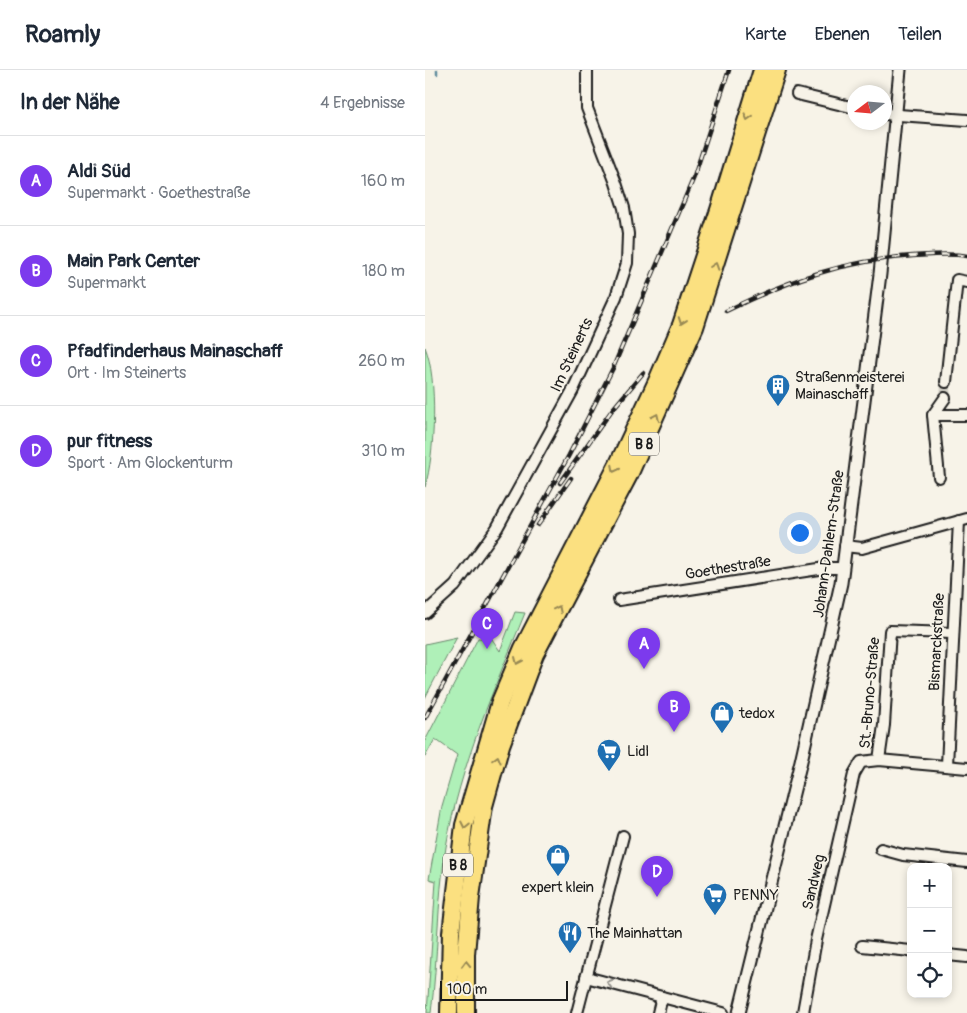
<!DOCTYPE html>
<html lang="de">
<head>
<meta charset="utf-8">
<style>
	body { margin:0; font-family:Pangolin,sans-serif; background:#f2f2f3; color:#1f2937 }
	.controls { position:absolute; right:15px; bottom:15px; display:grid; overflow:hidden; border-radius:10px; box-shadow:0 2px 8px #0003 }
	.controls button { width:45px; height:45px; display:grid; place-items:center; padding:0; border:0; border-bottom:1px solid #e0e1e3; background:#fff; color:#1f2937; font:25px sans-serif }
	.compass { position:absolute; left:422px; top:15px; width:45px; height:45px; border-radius:50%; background:#fff; box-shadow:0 2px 8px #0003; rotate:254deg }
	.scale { position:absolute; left:15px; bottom:12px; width:128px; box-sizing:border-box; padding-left:5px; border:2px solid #1c1c1c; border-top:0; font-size:14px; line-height:18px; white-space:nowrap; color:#1c1c1c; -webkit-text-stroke:4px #f7f3e8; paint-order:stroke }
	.you { position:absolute; left:374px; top:462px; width:18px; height:18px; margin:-12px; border:4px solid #fff; border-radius:50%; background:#1a73e8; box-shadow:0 0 0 8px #1a73e833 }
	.badge { display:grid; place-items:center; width:32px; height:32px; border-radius:50%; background:#7c3aed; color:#fff; font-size:16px; font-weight:700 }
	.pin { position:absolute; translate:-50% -41px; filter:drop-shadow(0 1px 2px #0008) }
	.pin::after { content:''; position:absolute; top:26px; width:18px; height:15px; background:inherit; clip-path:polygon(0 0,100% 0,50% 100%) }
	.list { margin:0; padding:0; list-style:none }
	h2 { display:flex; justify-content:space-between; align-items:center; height:65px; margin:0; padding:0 20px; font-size:21px }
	h2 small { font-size:16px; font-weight:400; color:#747a83 }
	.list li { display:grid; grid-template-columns:32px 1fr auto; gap:15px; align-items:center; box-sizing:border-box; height:90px; padding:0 20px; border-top:1px solid #e0e1e3 }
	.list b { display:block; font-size:19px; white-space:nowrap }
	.list p { margin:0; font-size:16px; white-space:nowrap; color:#747a83 }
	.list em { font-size:16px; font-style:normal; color:#747a83 }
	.icon { flex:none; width:28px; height:28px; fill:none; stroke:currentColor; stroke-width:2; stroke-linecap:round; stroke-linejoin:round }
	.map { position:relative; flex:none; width:542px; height:943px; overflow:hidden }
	header { display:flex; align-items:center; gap:30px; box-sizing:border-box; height:70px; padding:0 25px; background:#fff; border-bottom:1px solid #e0e1e3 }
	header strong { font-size:24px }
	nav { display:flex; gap:28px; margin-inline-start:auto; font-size:18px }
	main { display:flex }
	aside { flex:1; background:#fff }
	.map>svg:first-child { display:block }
	.green { fill:#aff0b8; stroke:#66866a }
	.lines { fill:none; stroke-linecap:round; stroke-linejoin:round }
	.stream { stroke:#618b9c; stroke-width:2.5 }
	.minor-tunnel { stroke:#d6d3c9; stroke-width:10; stroke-dasharray:10 5; stroke-linecap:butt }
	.minor-casing { stroke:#1c1c1c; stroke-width:14 }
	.tertiary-casing { stroke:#1c1c1c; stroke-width:15 }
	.trunk-casing { stroke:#1c1c1c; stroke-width:20 }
	.minor { stroke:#f7f3e8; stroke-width:10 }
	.tertiary { stroke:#f7f3e8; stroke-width:11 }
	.trunk { stroke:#fbe080; stroke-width:16 }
	.rail-casing { stroke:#1c1c1c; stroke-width:4.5 }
	.rail { stroke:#f7f3e8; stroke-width:2.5; stroke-dasharray:8; stroke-linecap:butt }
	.oneway { stroke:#978853 }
	.oneway2 { stroke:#94928c }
	.labels { text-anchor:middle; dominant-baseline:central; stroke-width:4; stroke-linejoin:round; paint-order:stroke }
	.shield { fill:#f7f3e8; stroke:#5e5c59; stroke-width:1 }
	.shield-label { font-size:14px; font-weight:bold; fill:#1c1c1c }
	.street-label { font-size:15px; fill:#1c1c1c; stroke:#f7f3e8 }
	.poi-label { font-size:15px; fill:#1c1c1c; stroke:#f7f3e8; text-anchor:start }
</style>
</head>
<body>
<header>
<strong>Roamly</strong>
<nav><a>Karte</a><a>Ebenen</a><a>Teilen</a></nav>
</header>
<main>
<aside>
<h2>In der Nähe<small>4 Ergebnisse</small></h2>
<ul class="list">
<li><span class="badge">A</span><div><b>Aldi Süd</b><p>Supermarkt · Goethestraße</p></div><em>160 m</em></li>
<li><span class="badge">B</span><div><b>Main Park Center</b><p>Supermarkt</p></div><em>180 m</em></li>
<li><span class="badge">C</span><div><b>Pfadfinderhaus Mainaschaff</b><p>Ort · Im Steinerts</p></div><em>260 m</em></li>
<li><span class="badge">D</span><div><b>pur fitness</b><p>Sport · Am Glockenturm</p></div><em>310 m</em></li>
</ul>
</aside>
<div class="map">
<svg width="542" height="943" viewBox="0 0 542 943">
	<rect width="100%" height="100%" fill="#f7f3e8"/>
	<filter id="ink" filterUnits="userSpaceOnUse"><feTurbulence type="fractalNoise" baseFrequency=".02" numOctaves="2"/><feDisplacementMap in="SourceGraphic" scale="10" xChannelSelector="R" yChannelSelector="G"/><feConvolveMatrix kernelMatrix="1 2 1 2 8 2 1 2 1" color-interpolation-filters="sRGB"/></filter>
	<g filter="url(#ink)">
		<!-- green -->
		<g class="green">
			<path d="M0,277C13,308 10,384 0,417Z"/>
			<path d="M90,542L100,543C69,619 35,696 21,777C12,832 13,888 6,943H2L11,811L4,809L17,736L32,685L10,669L0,687V671L53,568L67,569L75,581Z"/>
			<polygon points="32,567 0,628 0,574"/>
		</g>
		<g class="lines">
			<!-- stream -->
			<polyline class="stream" points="12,0 12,4"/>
			<!-- minor-tunnel -->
			<polyline class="minor-tunnel" points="520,328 521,312"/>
			<defs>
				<g id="minor">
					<polyline points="372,24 430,38"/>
					<polyline points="460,44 542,50"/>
					<polyline points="521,312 532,210 542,212"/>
					<polyline points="520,328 508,345 542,345"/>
					<polyline points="508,345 514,407"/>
					<polyline points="420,476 437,478 542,449"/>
					<polyline points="194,530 400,498 417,498"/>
					<polyline points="0,543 30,516 72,458 148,320 191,227 202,193 203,164 199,138 191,113 162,38 162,0"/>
					<polyline points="454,690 459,655 465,561 527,563"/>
					<polyline points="522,695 534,451"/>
					<polyline points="456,779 478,785 542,792"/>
					<polyline points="437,876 486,881"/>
					<polyline points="523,885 542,887"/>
					<polyline points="161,907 298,943"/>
					<polyline points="152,943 198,766"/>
					<polyline points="233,943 237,927"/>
					<polyline points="379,943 378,942 391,870 429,704 436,692 454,690 542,698"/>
				</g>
				<polyline id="tertiary" points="314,943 376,691 416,513 455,204 475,0"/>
				<g id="trunk">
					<polyline points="24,943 26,863 39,755 75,632 98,578 193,394 232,311 256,255 294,140 337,0"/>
					<polyline points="41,943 41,884 46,827 59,736 76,675 110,584 205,403 270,257 352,0"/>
				</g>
			</defs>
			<!-- minor casing -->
			<use href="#minor" class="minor-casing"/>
			<!-- tertiary casing -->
			<use href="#tertiary" class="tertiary-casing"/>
			<!-- trunk casing -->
			<use href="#trunk" class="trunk-casing"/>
			<!-- minor -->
			<use href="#minor" class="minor"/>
			<!-- tertiary -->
			<use href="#tertiary" class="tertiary"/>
			<!-- trunk -->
			<use href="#trunk" class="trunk"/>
			<defs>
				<g id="rail">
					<path d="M301,241C364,210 417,191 488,186C506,185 524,183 542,186"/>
					<polyline points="135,413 187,340 218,303"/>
					<polyline points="113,455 146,408"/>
					<polyline points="0,648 144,385 188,298 269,107 304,0"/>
				</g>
			</defs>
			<!-- rail casing -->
			<use href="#rail" class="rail-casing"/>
			<!-- rail -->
			<use href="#rail" class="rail"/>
		</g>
		<!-- one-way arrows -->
		<defs><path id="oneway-chevron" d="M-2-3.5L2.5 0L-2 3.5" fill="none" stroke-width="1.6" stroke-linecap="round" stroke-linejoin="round" transform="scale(1.25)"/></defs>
		<g class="oneway">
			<use href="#oneway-chevron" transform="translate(323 47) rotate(107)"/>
			<use href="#oneway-chevron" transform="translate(290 196) rotate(-72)"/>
			<use href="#oneway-chevron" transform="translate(257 251) rotate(110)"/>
			<use href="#oneway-chevron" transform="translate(231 347) rotate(-65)"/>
			<use href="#oneway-chevron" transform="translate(190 399) rotate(117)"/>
			<use href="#oneway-chevron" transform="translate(133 539) rotate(-64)"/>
			<use href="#oneway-chevron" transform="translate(93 591) rotate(114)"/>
			<use href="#oneway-chevron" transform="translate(72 689) rotate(-75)"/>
			<use href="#oneway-chevron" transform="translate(40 755) rotate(102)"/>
			<use href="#oneway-chevron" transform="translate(41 894) rotate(-91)"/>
		</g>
		<use class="oneway2" href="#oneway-chevron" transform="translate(185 913) rotate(-165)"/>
	</g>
	<!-- icons -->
	<defs>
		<symbol id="building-pin" viewBox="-11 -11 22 30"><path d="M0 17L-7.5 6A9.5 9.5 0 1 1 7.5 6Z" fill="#1f6fb2" stroke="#f7f3e8"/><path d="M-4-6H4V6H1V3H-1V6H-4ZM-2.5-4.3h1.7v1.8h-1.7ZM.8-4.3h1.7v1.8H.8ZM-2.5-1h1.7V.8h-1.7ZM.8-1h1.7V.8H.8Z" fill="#fff"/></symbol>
		<symbol id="shop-pin" viewBox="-11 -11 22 30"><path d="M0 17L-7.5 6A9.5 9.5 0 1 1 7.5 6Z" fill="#1f6fb2" stroke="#f7f3e8"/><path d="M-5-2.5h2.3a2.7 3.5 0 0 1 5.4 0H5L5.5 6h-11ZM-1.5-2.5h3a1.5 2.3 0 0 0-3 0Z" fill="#fff"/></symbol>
		<symbol id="supermarket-pin" viewBox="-11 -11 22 30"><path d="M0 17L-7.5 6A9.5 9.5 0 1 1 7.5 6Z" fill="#1f6fb2" stroke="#f7f3e8"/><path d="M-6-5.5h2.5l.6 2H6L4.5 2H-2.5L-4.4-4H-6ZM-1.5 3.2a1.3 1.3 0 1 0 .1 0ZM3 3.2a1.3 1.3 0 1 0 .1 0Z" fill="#fff"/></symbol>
		<symbol id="restaurant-pin" viewBox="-11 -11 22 30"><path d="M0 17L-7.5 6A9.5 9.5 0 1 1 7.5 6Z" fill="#1f6fb2" stroke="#f7f3e8"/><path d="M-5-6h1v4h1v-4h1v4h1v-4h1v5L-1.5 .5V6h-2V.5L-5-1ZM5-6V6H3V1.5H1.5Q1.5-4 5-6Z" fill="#fff"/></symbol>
	</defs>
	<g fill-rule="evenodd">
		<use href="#building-pin" x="339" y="302" width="28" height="38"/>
		<use href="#shop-pin" x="283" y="629" width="28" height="38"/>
		<use href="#supermarket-pin" x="170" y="667" width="28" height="38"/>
		<use href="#shop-pin" x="119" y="772" width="28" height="38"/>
		<use href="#supermarket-pin" x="276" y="811" width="28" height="38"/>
		<use href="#restaurant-pin" x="131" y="849" width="28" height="38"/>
	</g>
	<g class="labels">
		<!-- shield labels -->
		<g class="shield">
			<rect x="204" y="362.5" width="30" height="23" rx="4"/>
			<rect x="18" y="783.5" width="30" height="23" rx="4"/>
		</g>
		<g class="shield-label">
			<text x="219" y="374">B 8</text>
			<text x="33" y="795">B 8</text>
		</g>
		<!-- street labels -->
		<g class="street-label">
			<text transform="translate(147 285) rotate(-65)">Im Steinerts</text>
			<text transform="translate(404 474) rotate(-82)">Johann-Dahlem-Straße</text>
			<text transform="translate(303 498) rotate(-9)">Goethestraße</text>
			<text transform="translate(512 572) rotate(-87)">Bismarckstraße</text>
			<text transform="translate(445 623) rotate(-85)">St.-Bruno-Straße</text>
			<text transform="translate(389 812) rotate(-77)">Sandweg</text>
		</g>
		<!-- poi labels -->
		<g class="poi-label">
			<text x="370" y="307">Straßenmeisterei<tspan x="370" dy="17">Mainaschaff</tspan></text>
			<text x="314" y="643">tedox</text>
			<text x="202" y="681">Lidl</text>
			<text x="133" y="817" text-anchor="middle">expert klein</text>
			<text x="308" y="825">PENNY</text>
			<text x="162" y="863">The Mainhattan</text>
		</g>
	</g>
</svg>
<div class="controls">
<button>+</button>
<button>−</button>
<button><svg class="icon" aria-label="locate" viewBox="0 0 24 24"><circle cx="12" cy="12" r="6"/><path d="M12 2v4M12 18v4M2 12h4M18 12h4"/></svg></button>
</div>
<svg class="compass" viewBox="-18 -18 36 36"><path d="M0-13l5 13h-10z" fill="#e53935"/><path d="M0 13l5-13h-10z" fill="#747a83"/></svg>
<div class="scale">100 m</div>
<div class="you"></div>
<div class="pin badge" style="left:219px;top:599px">A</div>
<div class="pin badge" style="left:249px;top:662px">B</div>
<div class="pin badge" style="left:62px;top:579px">C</div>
<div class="pin badge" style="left:232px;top:827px">D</div>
</div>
</main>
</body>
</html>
